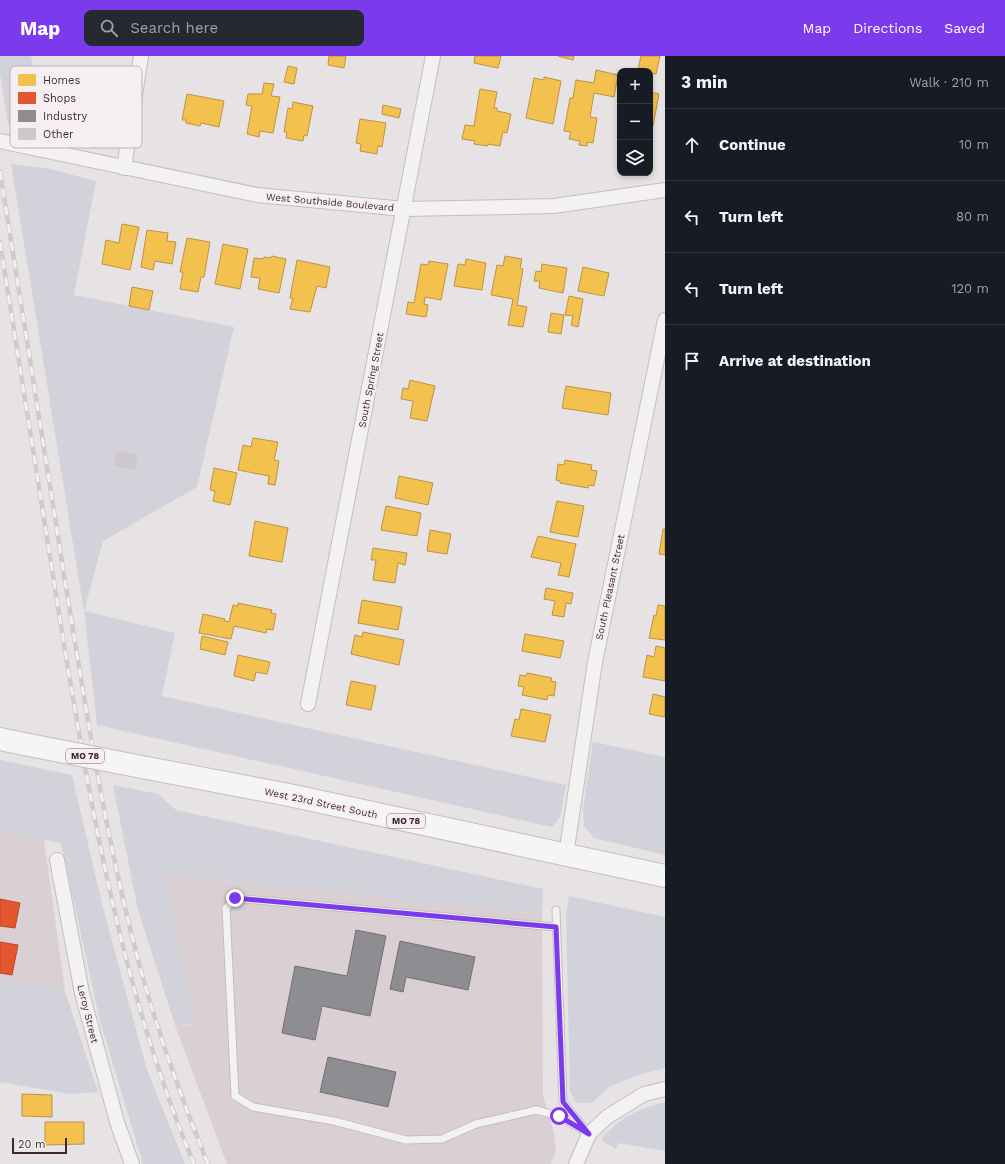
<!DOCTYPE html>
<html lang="en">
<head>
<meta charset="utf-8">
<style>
	body { margin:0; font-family:"Work Sans",sans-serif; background:#242831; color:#f1f3f6 }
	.controls { position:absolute; right:12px; top:12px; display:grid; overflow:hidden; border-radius:8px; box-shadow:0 2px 6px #0003 }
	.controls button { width:36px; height:36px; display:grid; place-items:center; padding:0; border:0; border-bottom:1px solid #363941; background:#171b24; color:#f1f3f6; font:20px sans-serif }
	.scale { position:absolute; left:12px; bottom:10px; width:55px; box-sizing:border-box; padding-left:4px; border:2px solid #412830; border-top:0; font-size:11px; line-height:14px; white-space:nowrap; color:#412830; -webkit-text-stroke:3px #f6eff2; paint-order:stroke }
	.stop { position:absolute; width:12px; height:12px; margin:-9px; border:3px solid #7c3aed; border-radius:50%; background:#fff }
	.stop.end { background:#7c3aed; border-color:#fff; box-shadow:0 1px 4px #0008 }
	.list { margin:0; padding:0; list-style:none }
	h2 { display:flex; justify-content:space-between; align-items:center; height:52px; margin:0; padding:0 16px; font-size:17px }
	h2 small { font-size:13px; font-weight:400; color:#9ea1a6 }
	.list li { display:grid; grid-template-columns:26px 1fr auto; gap:12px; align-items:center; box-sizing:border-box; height:72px; padding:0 16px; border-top:1px solid #363941 }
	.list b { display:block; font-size:15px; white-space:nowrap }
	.list em { font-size:13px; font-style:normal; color:#9ea1a6 }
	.icon { flex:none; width:22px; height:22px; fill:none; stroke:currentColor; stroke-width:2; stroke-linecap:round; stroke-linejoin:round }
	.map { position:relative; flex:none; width:665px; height:1108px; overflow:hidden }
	header { display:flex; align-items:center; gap:24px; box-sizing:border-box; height:56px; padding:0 20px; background:#7c3aed; color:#fff }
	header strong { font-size:19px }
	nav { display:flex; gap:22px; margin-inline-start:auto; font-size:14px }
	.search { width:280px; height:36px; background:#242831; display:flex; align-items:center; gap:10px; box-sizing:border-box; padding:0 14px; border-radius:8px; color:#9ea1a6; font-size:15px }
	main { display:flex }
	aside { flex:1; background:#171b24 }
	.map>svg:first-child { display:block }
	.built { fill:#dad0d3 }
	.green { fill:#d2d2db }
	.homes { fill:#f2c14e; stroke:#bd9345 }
	.shops { fill:#e4572e; stroke:#b3492f }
	.industry { fill:#8d8d92; stroke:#766f75 }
	.building { fill:#cec8cb }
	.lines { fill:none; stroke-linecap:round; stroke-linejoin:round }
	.lane-casing { stroke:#c3bec0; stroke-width:9 }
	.street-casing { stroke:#c3bec0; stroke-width:16 }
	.primary-casing { stroke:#c5bec1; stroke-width:24 }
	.lane { stroke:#f3f1f2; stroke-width:7 }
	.street { stroke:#f3f1f2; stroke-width:14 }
	.primary { stroke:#f6f5f5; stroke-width:22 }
	.rail-casing { stroke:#cfcacc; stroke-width:4.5 }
	.rail { stroke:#f6eff2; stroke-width:3; stroke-dasharray:9; stroke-linecap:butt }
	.primary-bridge-casing { stroke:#c5bec1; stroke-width:24; stroke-linecap:butt }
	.primary-bridge { stroke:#f6f5f5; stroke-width:22 }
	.route { stroke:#7c3aed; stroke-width:5 }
	.labels { text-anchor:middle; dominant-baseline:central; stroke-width:4; stroke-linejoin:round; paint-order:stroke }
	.shield { fill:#f6eff2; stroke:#77646a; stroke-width:1 }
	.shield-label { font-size:9px; font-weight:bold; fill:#412830 }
	.street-label { font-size:10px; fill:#412830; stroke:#f6eff2 }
	.key { fill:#f6eff2; stroke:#c0b3b8; stroke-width:1 }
	.key-label { font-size:11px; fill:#412830 }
</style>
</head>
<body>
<header>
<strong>Map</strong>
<div class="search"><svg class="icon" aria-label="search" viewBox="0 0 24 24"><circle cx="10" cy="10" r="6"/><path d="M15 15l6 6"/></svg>Search here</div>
<nav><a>Map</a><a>Directions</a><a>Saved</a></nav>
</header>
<main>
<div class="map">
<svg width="665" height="1108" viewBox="0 0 665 1108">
	<rect width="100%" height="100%" fill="#e7e2e4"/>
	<!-- built -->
	<g class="built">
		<polygon points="0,775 44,784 65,935 0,922"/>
		<polygon points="164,818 542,858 543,1040 554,1077 556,1095 551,1108 227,1108 176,972 194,968"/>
	</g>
	<!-- green -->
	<g class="green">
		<polygon points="0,0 31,0 44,76 8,69 0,17"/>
		<polygon points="11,108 50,113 96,125 74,239 234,271 197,431 103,485 84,555 175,577 162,640 566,729 560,761 552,771 97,669 84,555"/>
		<polygon points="593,686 665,701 665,799 594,782 584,770 583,753"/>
		<polygon points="0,704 72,719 102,848 147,1014 185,1108 143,1108 100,965 61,787 0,775"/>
		<polygon points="113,729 158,738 176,754 543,833 542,858 164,818 194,967 176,972 138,854"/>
		<polygon points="569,840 665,861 665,1012 641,1018 610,1030 592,1047 576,1047 570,1035 566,859"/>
		<polygon points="0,922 65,935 98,1036 70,1038 0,1026"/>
		<path d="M665,1046V1095L618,1087L616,1093L601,1084C620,1061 636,1054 665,1046Z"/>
	</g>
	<!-- homes -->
	<g class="homes">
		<polygon points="329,0 346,0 344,12 328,9"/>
		<polygon points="475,0 501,0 498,12 474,7"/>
		<polygon points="558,0 574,0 573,4"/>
		<polygon points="641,0 660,0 656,18 650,17 650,15 638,14"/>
		<polygon points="288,10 297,12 294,28 284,26"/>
		<polygon points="596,14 618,19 614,41 594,37 590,61 597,62 593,87 587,86 587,90 579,89 580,85 569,83 571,76 564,75 570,42 573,42 576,24 594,27"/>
		<polygon points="544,21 561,25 553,68 526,62 534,22 544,24"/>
		<polygon points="264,27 274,28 271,40 280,41 273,77 260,75 259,81 247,78 252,50 246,49 248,38 262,38"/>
		<polygon points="480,33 497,36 494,52 497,52 497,55 511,58 507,77 503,76 500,90 488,88 488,90 474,88 475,85 462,83 465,69 474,70"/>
		<polygon points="650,36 659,38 653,70 650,69"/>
		<polygon points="187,38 224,45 219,71 201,67 200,70 186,67 186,64 182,64"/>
		<polygon points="293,46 313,50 307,80 304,79 303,85 286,82 287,76 284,76 288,52 292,53"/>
		<polygon points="383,49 401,53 399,62 382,58"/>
		<polygon points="360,63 386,67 382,91 378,90 377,98 360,95 361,88 356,87"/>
		<polygon points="122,168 139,171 130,214 102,208 106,184 119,187"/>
		<polygon points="147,174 168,177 167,185 176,186 172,208 155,205 153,214 141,211"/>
		<polygon points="187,182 210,186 204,221 201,221 198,236 180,233 183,216 180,216"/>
		<polygon points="223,188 248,193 240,233 215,228"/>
		<polygon points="272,200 286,203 279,237 258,233 260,222 251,221 254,202 263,203 264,201 271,202"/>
		<polygon points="505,200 522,203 520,212 523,213 517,249 527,251 523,271 508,269 513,243 491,239 497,209 503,210"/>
		<polygon points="466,203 486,207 482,234 454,230 458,208 465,209"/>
		<polygon points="297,204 330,211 326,232 317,230 310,256 290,253 293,242 290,242"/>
		<polygon points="429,205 448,208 441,244 425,241 424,248 428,249 426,261 406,258 408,246 414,247 421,208 428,209"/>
		<polygon points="542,208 567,212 563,237 539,232 540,225 534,225 536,215 541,216"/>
		<polygon points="583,211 609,217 604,240 578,235"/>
		<polygon points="132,231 153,235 149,254 129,250"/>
		<polygon points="569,240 583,243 578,271 571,269 573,260 565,259"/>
		<polygon points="551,257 564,259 561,278 548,276"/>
		<polygon points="410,324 435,330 427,365 410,362 413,345 401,343 403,332 408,333"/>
		<polygon points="566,330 611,337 608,359 562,352"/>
		<polygon points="253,382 278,386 274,404 279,405 275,429 268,428 269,420 238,414 243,389 251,391"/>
		<polygon points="565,404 592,409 591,414 597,415 594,430 589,429 588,432 560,427 560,425 556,424 558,408 564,409"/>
		<polygon points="214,412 237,417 230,449 213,445 215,435 210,434"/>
		<polygon points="399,420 433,427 428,449 395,442"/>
		<polygon points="557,445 584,450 578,481 550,476"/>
		<polygon points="386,450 421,457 417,480 381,474"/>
		<polygon points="255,465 288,472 282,506 249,500"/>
		<polygon points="663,473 665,473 665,499 659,498"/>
		<polygon points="430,474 451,478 447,498 427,495"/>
		<polygon points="538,480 576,488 569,521 558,519 561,507 531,501"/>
		<polygon points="373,492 407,497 405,509 398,507 395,527 373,524 376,504 371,504"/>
		<polygon points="546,532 573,537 571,548 566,547 564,561 552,559 555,545 544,543"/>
		<polygon points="362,544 402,551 398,574 358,567"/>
		<polygon points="238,547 272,554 271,557 276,558 273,574 267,573 266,577 234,570 231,583 199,577 203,558 225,563 224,565 229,566 233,549 238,550"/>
		<polygon points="658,549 665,550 665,584 649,582 654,559 656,560"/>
		<polygon points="363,576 404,584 399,609 351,598 355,579 362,581"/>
		<polygon points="525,578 564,585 560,602 522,595"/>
		<polygon points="202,580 228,586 225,599 200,593"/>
		<polygon points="656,590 665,592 665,625 643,621 647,599 654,601"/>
		<polygon points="238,599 270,606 267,618 256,616 254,625 234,620"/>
		<polygon points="527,617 552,622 551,625 556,626 554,640 548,639 547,644 522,639 524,631 518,630 520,619 526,620"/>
		<polygon points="351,625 376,630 371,654 346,649"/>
		<polygon points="653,638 665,641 665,661 649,658"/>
		<polygon points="521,653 551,659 545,686 511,680 515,663 519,664"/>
		<polygon points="22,1038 52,1039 52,1061 22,1060"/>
		<polygon points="45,1066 84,1066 84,1088 45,1089"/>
	</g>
	<!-- shops -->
	<g class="shops">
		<polygon points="0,843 20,847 15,872 0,870"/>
		<polygon points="0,886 18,889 12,919 0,917"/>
	</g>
	<!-- industry -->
	<g class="industry">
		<polygon points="356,874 386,880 370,960 322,950 315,984 282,977 295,910 347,920"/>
		<polygon points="400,885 475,901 468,934 406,921 403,936 390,933"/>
		<polygon points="328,1001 396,1016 388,1051 320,1036"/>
	</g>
	<!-- building -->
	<polygon class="building" points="117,395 138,399 135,414 114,410"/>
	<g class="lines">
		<defs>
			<g id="lane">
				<polyline points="556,854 563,1046 585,1074"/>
				<polyline points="556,871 235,842 226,852 235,1040 253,1051 334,1065 406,1084 442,1083 476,1068 536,1054 559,1060 589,1078"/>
			</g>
			<g id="street">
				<polyline points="0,85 257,139 404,153 554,150 665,134"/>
				<polyline points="124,112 141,0"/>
				<polyline points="308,648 433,0"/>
				<polyline points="566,799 595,606 665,264"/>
				<polyline points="57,804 82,937 117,1066 132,1108"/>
				<polyline points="576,1108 589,1078 607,1061 644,1038 665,1033"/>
			</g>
			<g id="primary">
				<polyline points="0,683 24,688"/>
				<polyline points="147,712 289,739 665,820"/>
			</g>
		</defs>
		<!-- lane casing -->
		<use href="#lane" class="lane-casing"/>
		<!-- street casing -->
		<use href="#street" class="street-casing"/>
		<!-- primary casing -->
		<use href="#primary" class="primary-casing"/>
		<!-- lane -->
		<use href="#lane" class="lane"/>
		<!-- street -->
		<use href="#street" class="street"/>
		<!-- primary -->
		<use href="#primary" class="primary"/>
		<defs>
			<g id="rail">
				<path d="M0,115C21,249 43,384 64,519C84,640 102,761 132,880C151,958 178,1034 208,1108"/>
				<path d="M0,186C20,314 41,442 61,570C91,753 122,936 194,1108"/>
			</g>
		</defs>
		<!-- rail casing -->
		<use href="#rail" class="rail-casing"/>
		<!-- rail -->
		<use href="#rail" class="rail"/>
		<defs>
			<polyline id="primary-bridge" points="24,688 147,712"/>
		</defs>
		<!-- primary-bridge casing -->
		<use href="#primary-bridge" class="primary-bridge-casing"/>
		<!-- primary-bridge -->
		<use href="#primary-bridge" class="primary-bridge"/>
	</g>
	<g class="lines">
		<!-- route -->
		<polyline class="route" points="235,842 556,871 563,1046 589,1078 559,1060"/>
	</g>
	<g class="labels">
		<!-- shield labels -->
		<g class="shield">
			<rect x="66" y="693" width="38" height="14" rx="3"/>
			<rect x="387" y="758" width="38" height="14" rx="3"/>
		</g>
		<g class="shield-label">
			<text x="85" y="700">MO 78</text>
			<text x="406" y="765">MO 78</text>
		</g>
		<!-- street labels -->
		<g class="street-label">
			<text transform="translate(330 146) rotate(5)">West Southside Boulevard</text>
			<text transform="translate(371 324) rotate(-79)">South Spring Street</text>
			<text transform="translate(610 531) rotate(-78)">South Pleasant Street</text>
			<text transform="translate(321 747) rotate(12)">West 23rd Street South</text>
			<text transform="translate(88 958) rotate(76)">Leroy Street</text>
		</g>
	</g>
	<!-- legend -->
	<rect x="10" y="10" width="132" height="82" rx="6" class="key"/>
	<rect x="18" y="18" width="18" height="12" fill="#f2c14e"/>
	<rect x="18" y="36" width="18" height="12" fill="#e4572e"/>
	<rect x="18" y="54" width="18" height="12" fill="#8d8d92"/>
	<rect x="18" y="72" width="18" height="12" fill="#cec8cb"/>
	<g class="key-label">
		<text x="43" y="28">Homes</text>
		<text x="43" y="46">Shops</text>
		<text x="43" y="64">Industry</text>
		<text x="43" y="82">Other</text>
	</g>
</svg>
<div class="controls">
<button>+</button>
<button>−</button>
<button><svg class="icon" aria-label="layers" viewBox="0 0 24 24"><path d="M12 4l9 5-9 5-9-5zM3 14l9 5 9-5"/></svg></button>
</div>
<div class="scale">20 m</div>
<div class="stop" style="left:559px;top:1060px"></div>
<div class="stop end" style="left:235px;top:842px"></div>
</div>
<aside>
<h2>3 min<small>Walk · 210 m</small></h2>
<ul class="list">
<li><svg class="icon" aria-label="ahead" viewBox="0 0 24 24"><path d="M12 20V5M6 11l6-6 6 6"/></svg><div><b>Continue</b></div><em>10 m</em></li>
<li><svg class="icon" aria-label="left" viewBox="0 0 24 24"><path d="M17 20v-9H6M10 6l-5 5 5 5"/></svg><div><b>Turn left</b></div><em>80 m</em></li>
<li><svg class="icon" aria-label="left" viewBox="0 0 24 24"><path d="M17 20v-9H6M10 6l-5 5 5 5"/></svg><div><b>Turn left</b></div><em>120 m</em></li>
<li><svg class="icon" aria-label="arrive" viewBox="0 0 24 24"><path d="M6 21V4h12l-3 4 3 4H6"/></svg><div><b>Arrive at destination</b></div></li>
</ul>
</aside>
</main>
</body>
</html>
